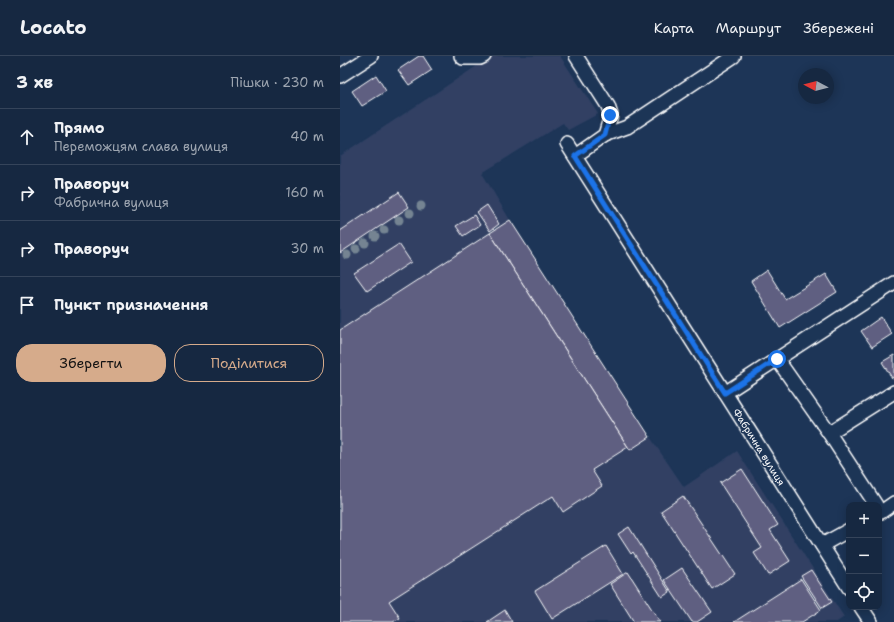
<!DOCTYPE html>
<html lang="uk">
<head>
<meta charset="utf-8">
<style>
	body { margin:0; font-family:"Shantell Sans",sans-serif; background:#23344c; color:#f1f3f6 }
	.controls { position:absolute; right:12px; bottom:12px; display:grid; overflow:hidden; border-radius:8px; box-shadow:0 2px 10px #0003 }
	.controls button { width:36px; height:36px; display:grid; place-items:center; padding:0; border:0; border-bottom:1px solid #35445a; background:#162841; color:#f1f3f6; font:20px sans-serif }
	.compass { position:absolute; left:458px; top:12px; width:36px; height:36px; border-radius:50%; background:#162841; box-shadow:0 2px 10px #0003; rotate:277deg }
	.stop { position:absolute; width:12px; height:12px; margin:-9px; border:3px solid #1a73e8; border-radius:50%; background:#fff }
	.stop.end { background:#1a73e8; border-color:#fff; box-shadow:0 1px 4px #0008 }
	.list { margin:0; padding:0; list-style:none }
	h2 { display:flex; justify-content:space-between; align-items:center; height:52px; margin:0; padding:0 16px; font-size:17px }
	h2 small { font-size:13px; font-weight:400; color:#9ea6b1 }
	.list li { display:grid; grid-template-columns:26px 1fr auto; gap:12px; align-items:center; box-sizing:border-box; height:56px; padding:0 16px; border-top:1px solid #35445a }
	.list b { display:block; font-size:15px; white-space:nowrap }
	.list p { margin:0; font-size:13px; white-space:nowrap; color:#9ea6b1 }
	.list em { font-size:13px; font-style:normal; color:#9ea6b1 }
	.actions { display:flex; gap:8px; padding:12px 16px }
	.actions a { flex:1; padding:9px 0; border:1px solid #d6ab8b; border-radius:16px; text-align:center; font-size:14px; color:#d6ab8b }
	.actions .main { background:#d6ab8b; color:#111 }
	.icon { flex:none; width:22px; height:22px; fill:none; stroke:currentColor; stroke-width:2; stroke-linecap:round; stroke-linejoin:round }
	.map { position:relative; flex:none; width:554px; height:566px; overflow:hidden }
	header { display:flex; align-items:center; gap:24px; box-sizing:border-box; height:56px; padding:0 20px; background:#162841; border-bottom:1px solid #35445a }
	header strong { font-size:19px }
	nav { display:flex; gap:22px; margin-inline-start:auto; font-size:14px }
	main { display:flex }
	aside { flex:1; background:#162841 }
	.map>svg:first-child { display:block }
	.built { fill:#314164 }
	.building { fill:#5f5e81; stroke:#fff }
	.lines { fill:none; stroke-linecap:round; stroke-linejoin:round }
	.minor-casing { stroke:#fff; stroke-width:16 }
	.minor { stroke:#1d3557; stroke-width:13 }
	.tree { fill:#748492 }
	.route { stroke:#1a73e8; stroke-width:5 }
	.labels { text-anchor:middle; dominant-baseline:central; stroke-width:3; stroke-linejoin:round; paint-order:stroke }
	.street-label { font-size:10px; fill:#fff; stroke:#1d3557 }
</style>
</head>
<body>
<header>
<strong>Locato</strong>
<nav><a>Карта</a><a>Маршрут</a><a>Збережені</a></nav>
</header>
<main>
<aside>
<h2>3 хв<small>Пішки · 230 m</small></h2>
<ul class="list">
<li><svg class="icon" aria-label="ahead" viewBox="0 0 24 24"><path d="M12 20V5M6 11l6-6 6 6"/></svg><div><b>Прямо</b><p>Переможцям слава вулиця</p></div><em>40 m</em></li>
<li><svg class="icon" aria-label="right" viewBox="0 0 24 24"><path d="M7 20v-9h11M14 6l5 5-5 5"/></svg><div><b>Праворуч</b><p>Фабрична вулиця</p></div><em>160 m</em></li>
<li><svg class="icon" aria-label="right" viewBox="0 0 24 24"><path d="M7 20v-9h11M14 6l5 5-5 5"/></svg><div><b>Праворуч</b></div><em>30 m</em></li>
<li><svg class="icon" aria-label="arrive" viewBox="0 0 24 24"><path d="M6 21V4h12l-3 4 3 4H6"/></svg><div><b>Пункт призначення</b></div></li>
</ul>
<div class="actions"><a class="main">Зберегти</a><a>Поділитися</a></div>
</aside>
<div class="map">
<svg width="554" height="566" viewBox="0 0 554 566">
	<rect width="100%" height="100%" fill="#1d3557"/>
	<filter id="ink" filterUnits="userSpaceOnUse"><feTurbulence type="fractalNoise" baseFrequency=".025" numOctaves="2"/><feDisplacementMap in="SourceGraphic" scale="8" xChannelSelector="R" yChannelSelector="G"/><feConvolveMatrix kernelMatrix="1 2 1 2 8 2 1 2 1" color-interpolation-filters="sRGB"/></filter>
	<g filter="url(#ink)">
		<!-- built -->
		<polygon class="built" points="152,0 220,0 258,58 228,74 223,67 142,117 170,164 310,381 344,431 397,395 504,561 497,566 0,566 0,100"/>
		<!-- building -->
		<g class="building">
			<polygon points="79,0 83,0 92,14 69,29 58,14"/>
			<polygon points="36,19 46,35 22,50 12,35"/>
			<polygon points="59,136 69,151 0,197 0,175"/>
			<polygon points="147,149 159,168 150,175 137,156"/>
			<polygon points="134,159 140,169 123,180 116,170"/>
			<polygon points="170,164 310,381 290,394 150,177"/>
			<polygon points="150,177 288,391 252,414 262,430 223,456 213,440 49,545 60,562 53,566 0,566 0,274"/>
			<polygon points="59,188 71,206 27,235 14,217"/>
			<polygon points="427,214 445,243 486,218 497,236 440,272 411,225"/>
			<polygon points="541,261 552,278 532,291 521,275"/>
			<polygon points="554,299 554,321 552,322 542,306"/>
			<polygon points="402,413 438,469 430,474 450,505 428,519 414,497 422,492 380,427"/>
			<polygon points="343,440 395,518 372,533 321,455"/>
			<polygon points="289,471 330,536 322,541 293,496 291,498 278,478"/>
			<polygon points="266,490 283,518 212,563 195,535"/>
			<polygon points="342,512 372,556 357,566 352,566 324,524"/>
			<polygon points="471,514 492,546 482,552 461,520"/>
			<polygon points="288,516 320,566 294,566 270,528"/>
			<polygon points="461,523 481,554 462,566 394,566"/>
			<polygon points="165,554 172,566 147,566"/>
		</g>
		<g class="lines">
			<defs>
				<g id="minor">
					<polyline points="121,0 123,2 140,2 144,0"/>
					<polyline points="0,20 31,0"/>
					<polyline points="265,79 287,71 394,0"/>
					<polyline points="227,88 509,532"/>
					<polyline points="235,100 265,79 271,59 268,50 236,0"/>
					<polyline points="437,303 489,377 536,449"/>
					<polyline points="385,337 554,227"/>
					<polyline points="489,377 554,336"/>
					<polyline points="539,453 541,456 554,447"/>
					<polyline points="482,489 509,474"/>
					<polyline points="521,551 531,566"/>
				</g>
			</defs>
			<!-- minor casing -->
			<use href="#minor" class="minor-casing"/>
			<!-- minor -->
			<use href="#minor" class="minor"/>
		</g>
		<!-- trees -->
		<g class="tree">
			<circle cx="81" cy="150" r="4.5"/>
			<circle cx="70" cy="157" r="4.5"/>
			<circle cx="59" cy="164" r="4.5"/>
			<circle cx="44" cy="174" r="4.5"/>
			<circle cx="35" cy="180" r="4.5"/>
			<circle cx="25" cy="187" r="4.5"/>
			<circle cx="16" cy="193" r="4.5"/>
			<circle cx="7" cy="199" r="4.5"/>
		</g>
	</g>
	<g class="lines" filter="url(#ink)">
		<!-- route -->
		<polyline class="route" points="270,59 265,79 235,100 385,337 437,303"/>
	</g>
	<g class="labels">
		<!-- street labels -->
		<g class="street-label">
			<text transform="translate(419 391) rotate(58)">Фабрична вулиця</text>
		</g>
	</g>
</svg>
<div class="controls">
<button>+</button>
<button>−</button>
<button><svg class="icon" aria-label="locate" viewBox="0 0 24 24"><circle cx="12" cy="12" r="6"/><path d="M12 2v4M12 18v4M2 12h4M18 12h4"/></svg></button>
</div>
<svg class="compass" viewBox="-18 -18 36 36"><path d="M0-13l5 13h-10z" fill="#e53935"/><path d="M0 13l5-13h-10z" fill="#9ea6b1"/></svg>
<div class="stop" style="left:437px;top:303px"></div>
<div class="stop end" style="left:270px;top:59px"></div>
</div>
</main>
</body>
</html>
